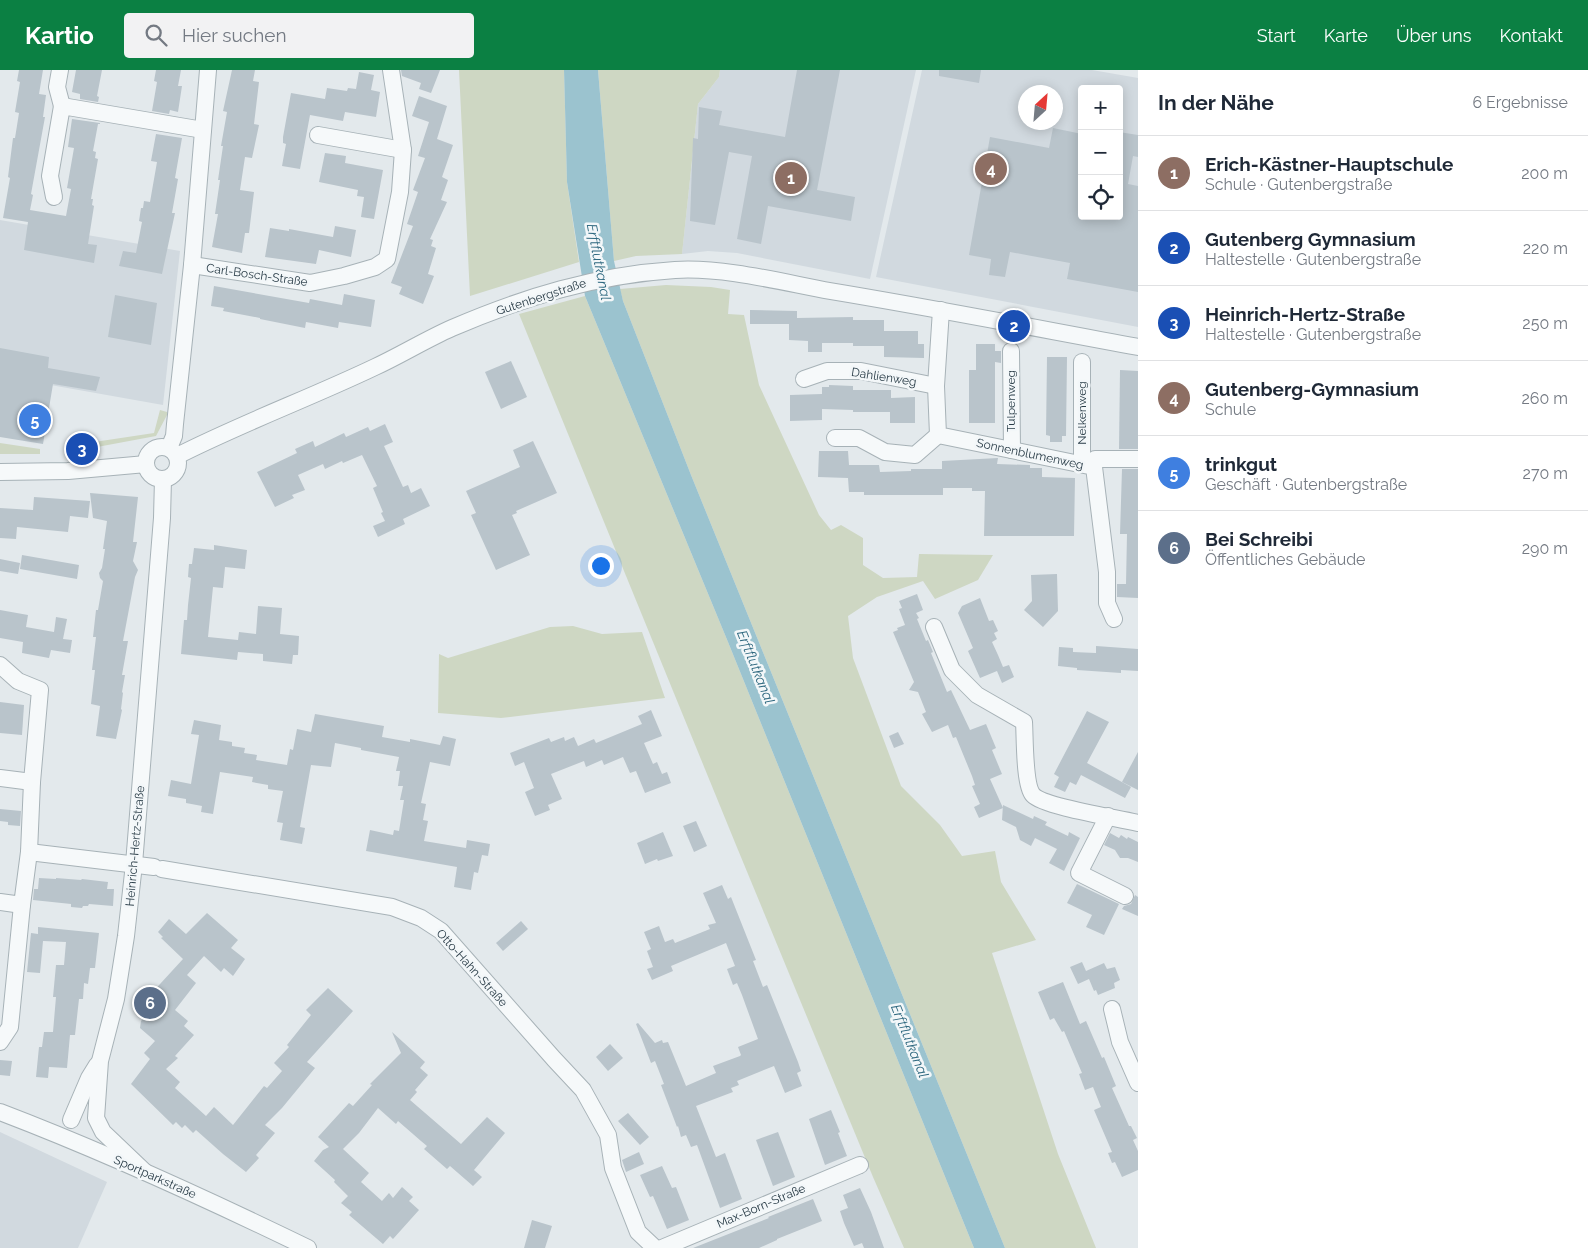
<!DOCTYPE html>
<html lang="de">
<head>
<meta charset="utf-8">
<style>
	body { margin:0; font-family:Raleway,sans-serif; background:#f2f2f3; color:#1f2937 }
	.controls { position:absolute; right:15px; top:15px; display:grid; overflow:hidden; border-radius:5px; box-shadow:0 2px 12px #0003 }
	.controls button { width:45px; height:45px; display:grid; place-items:center; padding:0; border:0; border-bottom:1px solid #e0e1e3; background:#fff; color:#1f2937; font:25px sans-serif }
	.compass { position:absolute; left:1018px; top:15px; width:45px; height:45px; border-radius:50%; background:#fff; box-shadow:0 2px 12px #0003; rotate:26deg }
	.you { position:absolute; left:600px; top:495px; width:18px; height:18px; margin:-12px; border:4px solid #fff; border-radius:50%; background:#1a73e8; box-shadow:0 0 0 8px #1a73e833 }
	.badge { display:grid; place-items:center; width:32px; height:32px; border-radius:50%; background:#0b8043; color:#fff; font-size:16px; font-weight:700 }
	.pin { position:absolute; translate:-50% -50%; border:2px solid #fff; box-shadow:0 1px 5px #0006 }
	.list { margin:0; padding:0; list-style:none }
	h2 { display:flex; justify-content:space-between; align-items:center; height:65px; margin:0; padding:0 20px; font-size:21px }
	h2 small { font-size:16px; font-weight:400; color:#747a83 }
	.list li { display:grid; grid-template-columns:32px 1fr auto; gap:15px; align-items:center; box-sizing:border-box; height:75px; padding:0 20px; border-top:1px solid #e0e1e3 }
	.list b { display:block; font-size:19px; white-space:nowrap }
	.list p { margin:0; font-size:16px; white-space:nowrap; color:#747a83 }
	.list em { font-size:16px; font-style:normal; color:#747a83 }
	.icon { flex:none; width:28px; height:28px; fill:none; stroke:currentColor; stroke-width:2; stroke-linecap:round; stroke-linejoin:round }
	.map { position:relative; flex:none; width:1138px; height:1178px; overflow:hidden }
	header { display:flex; align-items:center; gap:30px; box-sizing:border-box; height:70px; padding:0 25px; background:#0b8043; color:#fff }
	header strong { font-size:24px }
	nav { display:flex; gap:28px; margin-inline-start:auto; font-size:18px }
	.search { width:350px; height:45px; background:#f2f2f3; display:flex; align-items:center; gap:12px; box-sizing:border-box; padding:0 18px; border-radius:5px; color:#747a83; font-size:19px }
	main { display:flex }
	aside { flex:1; background:#fff }
	.map>svg:first-child { display:block }
	.built { fill:#d1d9df; fill-rule:evenodd }
	.green { fill:#ced7c3 }
	.water { fill:#9bc3cf }
	.building { fill:#b9c4cb }
	.lines { fill:none; stroke-linecap:round; stroke-linejoin:round }
	.street-casing { stroke:#a7b2b7; stroke-width:18 }
	.street { stroke:#f6f9fa; stroke-width:16 }
	.labels { text-anchor:middle; dominant-baseline:central; stroke-width:5; stroke-linejoin:round; paint-order:stroke }
	.street-label { font-size:12px; fill:#293c47; stroke:#f3f7f9 }
	.water-label { font-size:14px; font-style:italic; fill:#2e687f; stroke:#f3f7f9 }
</style>
</head>
<body>
<header>
<strong>Kartio</strong>
<div class="search"><svg class="icon" aria-label="search" viewBox="0 0 24 24"><circle cx="10" cy="10" r="6"/><path d="M15 15l6 6"/></svg>Hier suchen</div>
<nav><a>Start</a><a>Karte</a><a>Über uns</a><a>Kontakt</a></nav>
</header>
<main>
<div class="map">
<svg width="1138" height="1178" viewBox="0 0 1138 1178">
	<rect width="100%" height="100%" fill="#e3e9ec"/>
	<!-- built -->
	<g class="built">
		<polygon points="720,0 916,0 870,209 737,183 708,181 682,184 698,34 719,7"/>
		<path d="M922,0H1092L1138,8V257L876,207ZM1082,19H1119V146H1082ZM1026,22H1056V52H1026Z"/>
		<polygon points="0,150 180,181 163,335 0,306"/>
		<polygon points="0,1062 107,1112 78,1178 0,1178"/>
	</g>
	<!-- green -->
	<g class="green">
		<polygon points="459,0 564,0 567,112 579,192 470,226"/>
		<polygon points="598,0 720,0 719,7 698,34 682,184 636,186 614,191"/>
		<polygon points="666,215 711,217 730,220 728,244 744,245 759,315 819,445 831,460 841,455 863,468 863,495 883,508 917,507 919,484 993,485 978,510 935,529 923,511 877,527 848,546 853,588 901,716 940,755 962,786 995,781 1001,812 1036,870 992,883 1058,1084 1096,1178 1005,1178 691,405 623,231 620,219"/>
		<polygon points="585,226 728,572 974,1178 904,1178 873,1107 736,775 519,244"/>
		<polygon points="160,340 167,342 167,345 156,366 81,380 81,374 154,363"/>
		<polygon points="0,373 40,379 40,384 0,384"/>
		<polygon points="573,556 602,564 642,562 665,628 501,648 438,643 439,584 448,588 550,557"/>
	</g>
	<!-- water -->
	<polygon class="water" points="564,0 598,0 614,191 623,231 691,405 1005,1178 974,1178 728,572 585,226 567,112"/>
	<!-- building -->
	<g class="building">
		<polygon points="19,0 43,0 39,24 46,25 43,47 45,47 31,124 33,125 30,140 66,146 71,119 67,118 74,78 68,77 72,49 100,53 100,54 98,54 93,81 96,82 95,88 98,89 91,129 93,129 92,135 94,136 88,174 97,175 94,193 24,180 28,152 3,148 10,108 8,107 13,68 15,68 19,43 15,42 20,12 17,11"/>
		<polygon points="76,0 102,0 97,26 99,27 98,32 80,29 80,24 72,22"/>
		<polygon points="156,0 181,0 178,16 182,16 178,42 170,40 169,44 152,41 157,12 154,11"/>
		<polygon points="232,0 255,0 253,11 259,12 254,54 259,55 252,88 245,87 240,120 254,122 249,163 245,163 242,183 212,177 218,144 215,144 220,110 218,110 223,76 221,76 227,42 223,41"/>
		<polygon points="401,0 440,0 431,23 419,19 421,13 402,6"/>
		<polygon points="797,0 840,0 817,120 855,127 851,151 768,136 761,174 737,169 752,86 729,82 715,155 690,151 693,68 698,69 699,37 722,41 719,55 785,67"/>
		<polygon points="939,0 981,0 979,13 939,6"/>
		<polygon points="359,2 374,5 371,20 380,22 376,47 345,42 343,51 310,45 300,99 282,96 286,74 283,73 283,67 291,23 325,29 327,18 347,21 348,18 356,19"/>
		<polygon points="419,26 447,36 437,69 453,75 442,107 448,110 441,130 447,132 430,169 433,170 431,176 436,178 428,204 434,206 423,234 399,224 402,217 391,213 413,156 407,154 418,122 413,120 425,88 418,86 429,52 412,46"/>
		<polygon points="1053,58 1082,64 1082,146 1119,146 1119,62 1138,65 1138,87 1133,86 1128,114 1138,116 1138,222 1067,209 1070,193 1010,182 1005,207 989,205 991,189 969,185 990,67 1049,78"/>
		<polygon points="156,64 182,68 175,108 178,109 172,143 175,143 162,204 119,196 123,181 136,183 142,152 139,151 141,138 143,138 144,131 150,132 157,92 151,91"/>
		<polygon points="325,83 346,86 345,93 383,100 374,149 361,147 364,127 357,126 358,120 319,112"/>
		<polygon points="335,156 356,160 351,187 319,180 316,194 265,187 270,158 289,161 289,159 333,167"/>
		<polygon points="214,216 309,233 310,229 342,235 344,224 375,230 371,257 339,252 338,258 306,252 305,258 260,249 260,248 223,241 224,238 211,236"/>
		<polygon points="115,225 157,233 151,275 108,267"/>
		<polygon points="750,240 797,241 797,248 853,247 853,250 884,250 884,261 918,261 918,274 924,274 924,288 884,287 884,276 853,276 853,273 822,273 822,282 808,282 808,271 789,270 789,254 750,254"/>
		<polygon points="976,274 995,274 995,281 1001,281 1001,293 995,292 995,353 969,353 969,300 976,300"/>
		<polygon points="0,278 49,287 48,298 100,307 96,321 53,314 43,374 0,367"/>
		<polygon points="1047,287 1067,287 1066,366 1062,366 1062,372 1050,372 1050,366 1046,365"/>
		<polygon points="511,291 527,327 501,339 485,302"/>
		<polygon points="1120,300 1138,301 1138,379 1119,379"/>
		<polygon points="829,315 853,316 853,320 891,320 891,328 915,327 915,353 890,353 890,342 853,342 853,340 822,339 822,350 790,351 790,325 822,324 822,317 829,317"/>
		<polygon points="385,354 393,372 384,376 403,417 408,415 411,423 421,418 430,436 403,449 405,454 378,467 373,456 385,451 381,443 383,442 373,418 377,416 362,385 343,393 342,391 325,399 323,394 298,405 305,420 292,425 294,428 275,437 257,402 297,383 295,379 313,371 315,377 344,363 346,367 368,357 370,361"/>
		<polygon points="533,371 557,423 516,441 517,443 512,445 530,485 496,500 471,445 476,443 466,421 520,397 513,380"/>
		<polygon points="819,381 848,381 849,395 879,395 880,402 911,401 911,399 942,399 942,391 998,388 997,394 1030,395 1030,398 1042,398 1042,407 1075,408 1074,466 984,466 985,421 972,421 972,418 943,418 943,425 864,425 864,422 849,422 848,408 818,407"/>
		<polygon points="1122,399 1138,399 1138,528 1117,527 1117,514 1126,514 1127,464 1120,464"/>
		<polygon points="90,423 138,427 133,472 137,472 133,491 138,500 135,507 123,571 128,571 122,605 125,605 122,622 123,623 121,639 122,640 116,669 96,666 100,636 91,634 95,600 92,600 96,567 93,567 96,540 98,540 103,511 100,508 99,503 102,498 105,479 103,479 107,451 93,448"/>
		<polygon points="34,427 90,431 88,448 70,446 68,462 17,457 16,469 0,468 0,438 33,440"/>
		<polygon points="214,475 247,480 245,499 225,497 223,518 213,517 208,567 238,570 239,562 256,564 258,536 282,538 280,564 299,566 298,585 293,585 292,594 263,591 263,584 238,582 237,590 181,584 184,550 187,550 188,535 191,508 188,507 189,494 192,494 194,478 214,480"/>
		<polygon points="22,485 79,495 77,509 20,499"/>
		<polygon points="0,489 20,493 18,504 0,501"/>
		<polygon points="1057,504 1058,541 1043,557 1024,540 1032,531 1031,505"/>
		<polygon points="917,524 923,540 916,543 919,548 917,549 926,571 928,570 933,582 931,583 947,622 951,620 970,660 986,654 996,678 992,680 1002,704 990,709 1003,738 979,748 974,737 980,734 972,716 975,715 972,706 956,667 953,668 948,655 932,662 922,644 926,642 918,622 909,620 914,612 893,562 898,560 897,558 905,555 899,539 902,538 899,531"/>
		<polygon points="980,528 989,551 993,550 998,561 994,563 997,569 992,572 998,585 1003,597 1009,595 1014,607 1002,613 997,601 980,608 968,581 973,578 958,543 962,536"/>
		<polygon points="0,540 28,545 26,557 54,562 56,547 67,549 63,569 72,570 70,583 51,580 49,588 22,583 23,572 0,568"/>
		<polygon points="1096,576 1138,579 1138,601 1121,600 1121,603 1077,600 1077,598 1058,596 1059,577 1073,578 1073,582 1096,583"/>
		<polygon points="0,632 24,635 22,665 0,663"/>
		<polygon points="651,640 662,666 644,673 653,694 657,692 662,704 667,702 671,713 645,723 636,701 630,703 623,687 604,695 602,690 586,697 584,691 551,704 562,729 548,735 550,740 535,746 525,722 534,718 524,692 515,696 510,683 549,668 551,672 564,667 565,671 574,667 578,676 594,669 596,673 642,654 638,646"/>
		<polygon points="1087,641 1109,652 1087,693 1131,717 1125,728 1081,705 1076,715 1070,712 1065,722 1054,717 1059,707 1054,704"/>
		<polygon points="315,644 384,656 382,667 410,672 410,669 440,675 443,666 456,669 450,696 430,692 421,733 426,734 423,750 428,751 424,771 466,778 467,770 490,774 488,786 482,785 478,803 474,802 471,820 454,817 457,797 366,781 370,760 393,765 394,760 399,761 404,730 400,730 403,716 398,716 400,701 396,701 399,687 361,680 361,678 335,673 331,697 311,695 300,757 305,758 302,774 280,770 283,753 277,752 283,721 268,719 268,715 252,712 253,707 220,702 213,744 201,742 202,736 186,733 186,729 168,726 171,710 191,714 199,665 191,664 194,650 221,655 219,670 232,672 232,676 245,678 244,683 257,685 256,690 287,695 290,679 293,680 297,659 311,662"/>
		<polygon points="898,662 904,674 894,678 889,666"/>
		<polygon points="1138,682 1138,720 1122,712"/>
		<polygon points="1003,735 1033,749 1034,746 1047,752 1045,755 1068,766 1069,762 1080,768 1064,801 1049,793 1057,779 1035,768 1031,776 1020,770 1016,757 1002,750"/>
		<polygon points="0,739 21,741 20,756 8,755 8,752 0,751"/>
		<polygon points="696,751 707,776 694,782 683,756"/>
		<polygon points="663,762 673,786 658,791 657,789 645,794 637,773"/>
		<polygon points="1110,763 1119,768 1121,765 1127,769 1128,767 1138,772 1138,792 1128,788 1120,788 1115,780 1104,775"/>
		<polygon points="39,808 56,809 56,808 81,810 82,809 108,812 107,819 114,819 113,836 89,834 88,836 83,836 82,838 71,837 71,834 33,830 34,819 38,819"/>
		<polygon points="1077,814 1119,834 1104,865 1086,857 1092,845 1067,833"/>
		<polygon points="722,815 728,829 731,827 756,890 753,891 763,917 767,915 798,992 801,1001 797,1003 802,1016 785,1023 774,996 737,1011 739,1015 731,1018 733,1022 696,1036 716,1087 725,1083 742,1129 720,1138 697,1075 691,1077 686,1065 681,1067 678,1056 677,1057 661,1015 664,1014 655,991 651,993 636,954 638,953 655,973 662,970 663,973 668,972 686,1016 716,1003 713,996 740,986 741,985 738,977 758,969 742,925 737,913 733,915 727,899 735,896 726,873 671,896 673,901 652,910 647,899 653,897 647,881 651,879 644,862 659,856 665,872 673,869 675,873 710,859 708,855 716,853 703,823"/>
		<polygon points="1135,825 1138,827 1138,846 1122,839 1124,836 1131,834"/>
		<polygon points="207,843 238,870 231,878 245,889 233,906 224,898 221,902 204,886 187,905 196,913 175,940 188,951 184,956 194,965 175,986 178,988 166,999 180,1012 175,1018 206,1046 214,1037 233,1055 264,1016 267,1018 282,1001 274,993 289,977 287,975 311,945 306,940 328,918 353,941 307,992 315,998 282,1038 265,1055 275,1063 256,1085 259,1088 246,1102 223,1084 196,1060 193,1063 185,1055 182,1058 176,1052 173,1055 131,1014 150,989 144,983 155,971 140,958 141,951 157,934 149,926 183,889 161,868 163,867 158,862 169,849 186,864"/>
		<polygon points="521,851 528,859 503,881 496,873"/>
		<polygon points="38,857 99,863 95,898 90,898 88,914 84,913 83,929 79,929 75,965 70,965 67,998 49,997 48,1008 36,1007 39,977 42,977 44,962 53,962 56,927 53,927 56,895 64,895 66,872 43,871 40,903 27,902 31,863 38,864"/>
		<polygon points="1082,892 1086,901 1104,893 1107,899 1115,897 1120,910 1114,913 1115,918 1098,925 1096,920 1094,921 1089,909 1078,914 1070,897"/>
		<polygon points="1063,912 1080,954 1086,951 1102,988 1104,987 1116,1016 1112,1018 1129,1056 1131,1056 1137,1068 1133,1070 1138,1081 1138,1100 1122,1107 1115,1092 1112,1093 1108,1083 1112,1082 1094,1040 1101,1037 1093,1017 1085,1020 1079,1004 1082,1003 1064,961 1062,962 1054,948 1050,950 1038,922"/>
		<polygon points="392,962 425,992 420,998 428,1005 415,1020 417,1022 410,1030 461,1074 487,1047 505,1063 474,1100 482,1107 473,1116 450,1096 447,1099 424,1079 427,1076 421,1071 398,1051 396,1054 378,1038 359,1063 343,1079 369,1103 361,1112 382,1131 389,1123 393,1128 402,1117 413,1127 409,1131 419,1140 393,1169 390,1166 383,1174 349,1145 352,1142 341,1133 348,1126 334,1112 335,1110 314,1091 323,1080 329,1077 318,1067 349,1033 353,1036 372,1015 370,1014 401,983"/>
		<polygon points="610,974 623,988 608,1001 596,987"/>
		<polygon points="0,990 12,991 10,1006 0,1005"/>
		<polygon points="831,1040 840,1062 838,1063 847,1086 825,1095 809,1049"/>
		<polygon points="628,1043 649,1067 640,1075 618,1051"/>
		<polygon points="778,1062 795,1107 773,1116 756,1070"/>
		<polygon points="639,1082 644,1094 626,1102 622,1090"/>
		<polygon points="662,1096 672,1118 676,1117 689,1150 667,1159 653,1126 650,1127 640,1105"/>
		<polygon points="860,1118 871,1142 884,1178 864,1178 862,1173 854,1176 844,1153 840,1141 848,1138 843,1125"/>
		<polygon points="813,1129 822,1151 777,1169 777,1170 759,1178 693,1178 769,1148 768,1147"/>
		<polygon points="532,1150 552,1156 545,1178 524,1178"/>
	</g>
	<g class="lines">
		<defs>
			<g id="street">
				<polyline points="60,0 57,17 62,36"/>
				<polyline points="318,65 403,80"/>
				<polyline points="54,127 50,106 62,36 203,60"/>
				<polyline points="192,195 310,213 344,206 375,197 387,189 400,122 403,80 391,0"/>
				<polyline points="941,240 936,316 938,365 1094,397 1107,502 1107,533 1114,549"/>
				<polyline points="1011,281 1012,380"/>
				<polyline points="1082,292 1082,394"/>
				<polyline points="804,309 827,301 861,301 936,316"/>
				<polyline points="835,368 859,368 885,382 915,385 938,365"/>
				<circle cx="162" cy="393" r="16"/>
				<polyline points="169,378 174,366 175,354 192,195 208,0"/>
				<path d="M177,386C242,353 310,328 375,297C401,285 425,270 452,258C524,227 596,205 675,200C724,197 781,212 830,221C933,238 1035,258 1138,277"/>
				<polyline points="1094,397 1095,389 1138,389"/>
				<polyline points="0,402 68,401 146,394"/>
				<path d="M934,557L952,600L977,625L1024,652C1025,666 1024,715 1033,725C1044,737 1118,748 1138,753"/>
				<polyline points="0,595 18,611 40,620 32,712 29,782 22,835 0,832"/>
				<polyline points="0,708 32,712"/>
				<polyline points="1108,746 1079,803 1125,826"/>
				<polyline points="29,782 154,797"/>
				<polyline points="162,799 392,837 421,848 441,861 554,989 583,1020 608,1065 613,1098 638,1162 655,1178"/>
				<polyline points="1112,939 1120,972 1138,1013"/>
				<polyline points="0,972 10,957 22,835"/>
				<path d="M0,1042C105,1082 207,1129 308,1178"/>
				<polyline points="71,1050 89,1008 97,995"/>
				<polyline points="145,1102 103,1062 96,1048 100,991 116,929 126,866 134,794 162,448 163,409"/>
				<polyline points="662,1178 860,1095"/>
			</g>
		</defs>
		<!-- street casing -->
		<use href="#street" class="street-casing"/>
		<!-- street -->
		<use href="#street" class="street"/>
	</g>
	<g class="labels">
		<!-- street labels -->
		<g class="street-label">
			<text transform="translate(257 205) rotate(8)">Carl-Bosch-Straße</text>
			<text transform="translate(541 227) rotate(-18)">Gutenbergstraße</text>
			<text transform="translate(884 307) rotate(9)">Dahlienweg</text>
			<text transform="translate(1011 331) rotate(-90)">Tulpenweg</text>
			<text transform="translate(1082 343) rotate(-90)">Nelkenweg</text>
			<text transform="translate(1030 384) rotate(12)">Sonnenblumenweg</text>
			<text transform="translate(135 776) rotate(-85)">Heinrich-Hertz-Straße</text>
			<text transform="translate(472 898) rotate(48)">Otto-Hahn-Straße</text>
			<text transform="translate(155 1107) rotate(24)">Sportparkstraße</text>
			<text transform="translate(761 1136) rotate(-23)">Max-Born-Straße</text>
		</g>
		<!-- water labels -->
		<g class="water-label">
			<text transform="translate(599 192) rotate(79)">Erftflutkanal</text>
			<text transform="translate(756 597) rotate(68)">Erftflutkanal</text>
			<text transform="translate(910 971) rotate(68)">Erftflutkanal</text>
		</g>
	</g>
</svg>
<div class="controls">
<button>+</button>
<button>−</button>
<button><svg class="icon" aria-label="locate" viewBox="0 0 24 24"><circle cx="12" cy="12" r="6"/><path d="M12 2v4M12 18v4M2 12h4M18 12h4"/></svg></button>
</div>
<svg class="compass" viewBox="-18 -18 36 36"><path d="M0-13l5 13h-10z" fill="#e53935"/><path d="M0 13l5-13h-10z" fill="#747a83"/></svg>
<div class="you"></div>
<div class="pin badge" style="left:791px;top:108px;background:#8d6e63">1</div>
<div class="pin badge" style="left:1014px;top:256px;background:#1a4fb4">2</div>
<div class="pin badge" style="left:82px;top:379px;background:#1a4fb4">3</div>
<div class="pin badge" style="left:991px;top:99px;background:#8d6e63">4</div>
<div class="pin badge" style="left:35px;top:350px;background:#3f7fe0">5</div>
<div class="pin badge" style="left:150px;top:933px;background:#5c6f8a">6</div>
</div>
<aside>
<h2>In der Nähe<small>6 Ergebnisse</small></h2>
<ul class="list">
<li><span class="badge" style="background:#8d6e63">1</span><div><b>Erich-Kästner-Hauptschule</b><p>Schule · Gutenbergstraße</p></div><em>200 m</em></li>
<li><span class="badge" style="background:#1a4fb4">2</span><div><b>Gutenberg Gymnasium</b><p>Haltestelle · Gutenbergstraße</p></div><em>220 m</em></li>
<li><span class="badge" style="background:#1a4fb4">3</span><div><b>Heinrich-Hertz-Straße</b><p>Haltestelle · Gutenbergstraße</p></div><em>250 m</em></li>
<li><span class="badge" style="background:#8d6e63">4</span><div><b>Gutenberg-Gymnasium</b><p>Schule</p></div><em>260 m</em></li>
<li><span class="badge" style="background:#3f7fe0">5</span><div><b>trinkgut</b><p>Geschäft · Gutenbergstraße</p></div><em>270 m</em></li>
<li><span class="badge" style="background:#5c6f8a">6</span><div><b>Bei Schreibi</b><p>Öffentliches Gebäude</p></div><em>290 m</em></li>
</ul>
</aside>
</main>
</body>
</html>
